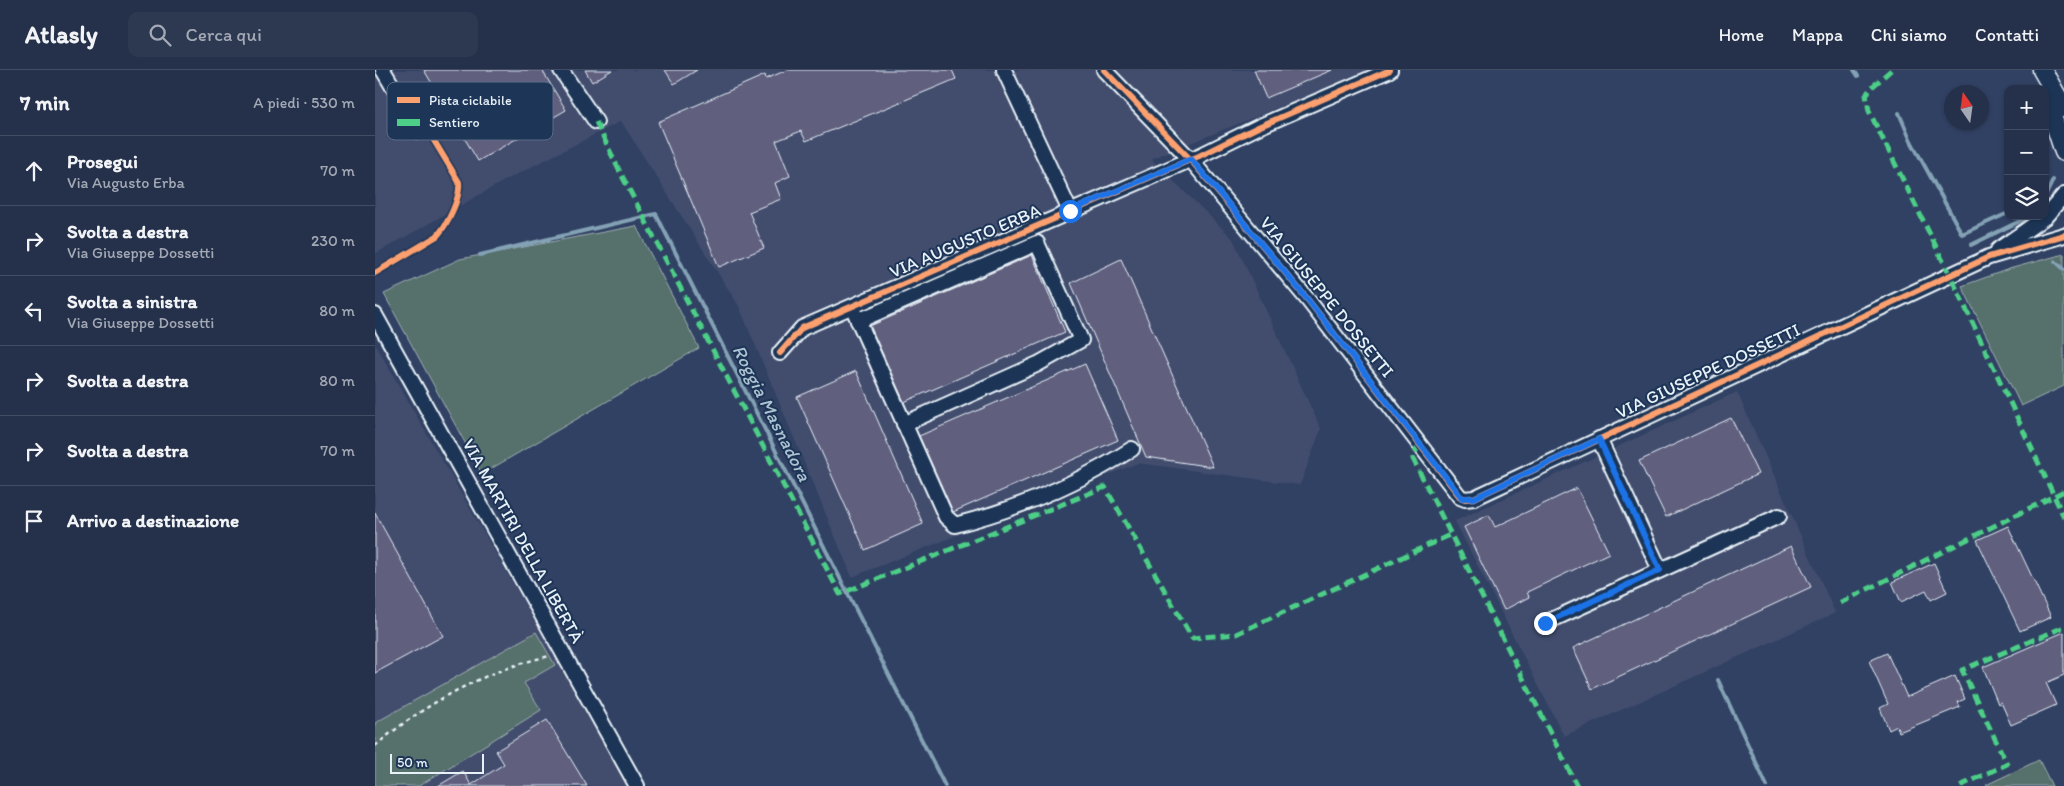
<!DOCTYPE html>
<html lang="it">
<head>
<meta charset="utf-8">
<style>
	body { margin:0; font-family:Itim,sans-serif; background:#2d3951; color:#f1f3f6 }
	.controls { position:absolute; right:15px; top:15px; display:grid; overflow:hidden; border-radius:10px; box-shadow:0 1px 4px #0004 }
	.controls button { width:45px; height:45px; display:grid; place-items:center; padding:0; border:0; border-bottom:1px solid #424c62; background:#25314a; color:#f1f3f6; font:25px sans-serif }
	.compass { position:absolute; left:1569px; top:15px; width:45px; height:45px; border-radius:50%; background:#25314a; box-shadow:0 1px 4px #0004; rotate:347deg }
	.scale { position:absolute; left:15px; bottom:12px; width:94px; box-sizing:border-box; padding-left:5px; border:2px solid #e8f1f8; border-top:0; font-size:14px; line-height:18px; white-space:nowrap; color:#e8f1f8; -webkit-text-stroke:4px #1d3557; paint-order:stroke }
	.stop { position:absolute; width:15px; height:15px; margin:-11px; border:4px solid #1a73e8; border-radius:50%; background:#fff }
	.stop.end { background:#1a73e8; border-color:#fff; box-shadow:0 1px 5px #0008 }
	.list { margin:0; padding:0; list-style:none }
	h2 { display:flex; justify-content:space-between; align-items:center; height:65px; margin:0; padding:0 20px; font-size:21px }
	h2 small { font-size:16px; font-weight:400; color:#a3a9b5 }
	.list li { display:grid; grid-template-columns:32px 1fr auto; gap:15px; align-items:center; box-sizing:border-box; height:70px; padding:0 20px; border-top:1px solid #424c62 }
	.list b { display:block; font-size:19px; white-space:nowrap }
	.list p { margin:0; font-size:16px; white-space:nowrap; color:#a3a9b5 }
	.list em { font-size:16px; font-style:normal; color:#a3a9b5 }
	.icon { flex:none; width:28px; height:28px; fill:none; stroke:currentColor; stroke-width:2; stroke-linecap:round; stroke-linejoin:round }
	.map { position:relative; flex:none; width:1689px; height:716px; overflow:hidden }
	header { display:flex; align-items:center; gap:30px; box-sizing:border-box; height:70px; padding:0 25px; background:#25314a; border-bottom:1px solid #424c62 }
	header strong { font-size:24px }
	nav { display:flex; gap:28px; margin-inline-start:auto; font-size:18px }
	.search { width:350px; height:45px; background:#2d3951; display:flex; align-items:center; gap:12px; box-sizing:border-box; padding:0 18px; border-radius:10px; color:#a3a9b5; font-size:19px }
	main { display:flex }
	aside { flex:1; background:#25314a }
	.map>svg:first-child { display:block }
	.built { fill:#424d6e }
	.green { fill:#566f6c; stroke:#9fb0b2 }
	.lines { fill:none; stroke-linecap:round; stroke-linejoin:round }
	.stream { stroke:#84a2b5; stroke-width:4 }
	.building { fill:#615e7e; stroke:#e8f1f8 }
	.minor-casing { stroke:#e8f1f8; stroke-width:18 }
	.major-casing { stroke:#e8f1f8; stroke-width:21 }
	.path { stroke:#e8f1f8; stroke-width:2.5; stroke-dasharray:4 4; stroke-linecap:butt }
	.minor { stroke:#1d3557; stroke-width:14 }
	.major { stroke:#1d3557; stroke-width:18 }
	.quiet { stroke:#4dcf88; stroke-width:5; stroke-dasharray:10 5; stroke-linecap:butt }
	.cycleway-casing { stroke:#1d3557; stroke-width:9 }
	.cycleway { stroke:#fca06f; stroke-width:6 }
	.route { stroke:#1a73e8; stroke-width:6 }
	.labels { text-anchor:middle; dominant-baseline:central; stroke-width:4; stroke-linejoin:round; paint-order:stroke }
	.street-label { font-size:18px; fill:#e8f1f8; stroke:#1d3557 }
	.water-label { font-size:19px; font-style:italic; fill:#aec3d1; stroke:#1d3557 }
	.key { fill:#1d3557; stroke:#5a6d87; stroke-width:1 }
	.key-label { font-size:14px; fill:#e8f1f8 }
</style>
</head>
<body>
<header>
<strong>Atlasly</strong>
<div class="search"><svg class="icon" aria-label="search" viewBox="0 0 24 24"><circle cx="10" cy="10" r="6"/><path d="M15 15l6 6"/></svg>Cerca qui</div>
<nav><a>Home</a><a>Mappa</a><a>Chi siamo</a><a>Contatti</a></nav>
</header>
<main>
<aside>
<h2>7 min<small>A piedi · 530 m</small></h2>
<ul class="list">
<li><svg class="icon" aria-label="ahead" viewBox="0 0 24 24"><path d="M12 20V5M6 11l6-6 6 6"/></svg><div><b>Prosegui</b><p>Via Augusto Erba</p></div><em>70 m</em></li>
<li><svg class="icon" aria-label="right" viewBox="0 0 24 24"><path d="M7 20v-9h11M14 6l5 5-5 5"/></svg><div><b>Svolta a destra</b><p>Via Giuseppe Dossetti</p></div><em>230 m</em></li>
<li><svg class="icon" aria-label="left" viewBox="0 0 24 24"><path d="M17 20v-9H6M10 6l-5 5 5 5"/></svg><div><b>Svolta a sinistra</b><p>Via Giuseppe Dossetti</p></div><em>80 m</em></li>
<li><svg class="icon" aria-label="right" viewBox="0 0 24 24"><path d="M7 20v-9h11M14 6l5 5-5 5"/></svg><div><b>Svolta a destra</b></div><em>80 m</em></li>
<li><svg class="icon" aria-label="right" viewBox="0 0 24 24"><path d="M7 20v-9h11M14 6l5 5-5 5"/></svg><div><b>Svolta a destra</b></div><em>70 m</em></li>
<li><svg class="icon" aria-label="arrive" viewBox="0 0 24 24"><path d="M6 21V4h12l-3 4 3 4H6"/></svg><div><b>Arrivo a destinazione</b></div></li>
</ul>
</aside>
<div class="map">
<svg width="1689" height="716" viewBox="0 0 1689 716">
	<rect width="100%" height="100%" fill="#314163"/>
	<filter id="ink" filterUnits="userSpaceOnUse"><feTurbulence type="fractalNoise" baseFrequency=".02" numOctaves="2"/><feDisplacementMap in="SourceGraphic" scale="10" xChannelSelector="R" yChannelSelector="G"/><feConvolveMatrix kernelMatrix="1 2 1 2 8 2 1 2 1" color-interpolation-filters="sRGB"/></filter>
	<g filter="url(#ink)">
		<!-- built -->
		<g class="built">
			<polygon points="0,0 996,0 776,89 858,169 946,359 925,415 763,393 477,507 364,236 246,51 127,112 0,184"/>
			<polygon points="0,274 243,696 255,716 0,716"/>
			<polygon points="1362,322 1460,543 1189,666 1080,451"/>
		</g>
		<!-- green -->
		<g class="green">
			<polygon points="261,156 324,278 107,404 9,224 85,189"/>
			<polygon points="1689,184 1689,316 1646,336 1587,216 1634,199"/>
			<polygon points="161,562 180,595 149,613 166,640 44,716 0,716 0,653"/>
			<polygon points="1664,690 1677,716 1612,716 1611,715"/>
		</g>
		<g class="lines">
			<!-- stream -->
			<g class="stream">
				<polyline points="1479,0 1483,6"/>
				<polyline points="1524,43 1536,71 1587,164 1633,143"/>
				<polyline points="1670,127 1678,110"/>
				<polyline points="1596,175 1649,149"/>
				<polyline points="105,185 281,144 570,716"/>
				<polyline points="1680,191 1689,199"/>
				<polyline points="1343,610 1392,716"/>
			</g>
		</g>
		<!-- building -->
		<g class="building">
			<polygon points="49,0 167,0 191,40 103,91"/>
			<polygon points="210,0 237,0 217,12"/>
			<polygon points="290,0 322,0 299,14"/>
			<polygon points="412,0 577,0 581,9 431,71 426,61 401,71 415,106 400,113 406,129 374,142 389,178 344,197 283,52 390,5 391,9"/>
			<polygon points="879,0 957,0 891,28"/>
			<polygon points="657,185 690,262 529,332 495,256"/>
			<polygon points="746,189 838,397 771,387 696,213"/>
			<polygon points="710,294 743,370 578,442 544,366"/>
			<polygon points="481,301 548,454 490,480 422,327"/>
			<polygon points="1356,348 1383,404 1291,447 1264,391"/>
			<polygon points="1202,418 1234,483 1152,522 1154,527 1129,540 1089,457 1114,445 1120,457"/>
			<polygon points="0,443 68,566 0,603"/>
			<polygon points="1633,456 1676,547 1645,561 1602,470"/>
			<polygon points="1416,476 1436,517 1217,619 1198,578"/>
			<polygon points="1559,493 1572,522 1556,530 1551,520 1526,532 1517,512"/>
			<polygon points="1689,562 1689,605 1671,613 1681,635 1636,655 1626,632 1623,634 1608,597"/>
			<polygon points="1512,583 1532,627 1580,606 1590,629 1583,632 1585,637 1524,662 1522,656 1514,660 1505,638 1513,634 1494,591"/>
			<polygon points="172,650 212,716 63,716 88,701 96,715 129,694 121,681"/>
		</g>
		<g class="lines">
			<defs>
				<g id="minor">
					<polyline points="8,0 44,61"/>
					<polyline points="186,0 221,52"/>
					<polyline points="629,0 695,141"/>
					<polyline points="729,0 815,89 933,230 1085,427 1090,429 1099,428 1614,187 1689,165"/>
					<polyline points="1623,180 1670,147 1689,125"/>
					<path d="M480,243L571,447L580,455C643,439 702,414 757,379"/>
					<polyline points="0,245 262,716"/>
					<polyline points="483,251 662,173 706,270 663,294 529,354"/>
					<polyline points="405,283 427,258 824,86 883,57 1015,0"/>
					<polyline points="1224,369 1285,500"/>
					<polyline points="1170,553 1404,446"/>
				</g>
				<g id="major">
					<polyline points="1667,0 1689,38"/>
					<polyline points="1670,24 1689,82"/>
				</g>
			</defs>
			<!-- minor casing -->
			<use href="#minor" class="minor-casing"/>
			<!-- major casing -->
			<use href="#major" class="major-casing"/>
			<!-- path -->
			<path class="path" d="M0,676C49,634 112,599 175,586"/>
			<!-- minor -->
			<use href="#minor" class="minor"/>
			<!-- major -->
			<use href="#major" class="major"/>
			<!-- quiet -->
			<g class="quiet">
				<polyline points="1516,0 1496,18 1491,25 1494,41 1575,205 1689,447"/>
				<polyline points="221,52 245,102 465,524 730,417 817,568 861,564 1075,465"/>
				<polyline points="1046,375 1038,384 1038,389 1202,716"/>
				<polyline points="1465,533 1689,421"/>
				<polyline points="1585,716 1632,694 1587,600 1689,557"/>
			</g>
			<defs>
				<g id="cycleway">
					<polyline points="729,0 815,89 933,230 1085,427 1090,429 1099,428 1614,187 1689,165"/>
					<path d="M0,203L62,166C72,155 86,128 84,112L55,64L44,61"/>
					<polyline points="405,283 427,258 824,86 883,57 1015,0"/>
				</g>
			</defs>
			<!-- cycleway casing -->
			<use href="#cycleway" class="cycleway-casing"/>
			<!-- cycleway -->
			<use href="#cycleway" class="cycleway"/>
		</g>
	</g>
	<g class="lines" filter="url(#ink)">
		<!-- route -->
		<polyline class="route" points="695,141 816,89 933,230 1087,428 1099,428 1224,369 1285,500 1170,553"/>
	</g>
	<g class="labels">
		<!-- street labels -->
		<g class="street-label">
			<text transform="translate(590 171) rotate(-23)">VIA AUGUSTO ERBA</text>
			<text transform="translate(952 227) rotate(51)">VIA GIUSEPPE DOSSETTI</text>
			<text transform="translate(1333 301) rotate(-25)">VIA GIUSEPPE DOSSETTI</text>
			<text transform="translate(148 471) rotate(61)">VIA MARTIRI DELLA LIBERTÀ</text>
		</g>
		<!-- water labels -->
		<g class="water-label">
			<text transform="translate(397 343) rotate(63)">Roggia Masnadora</text>
		</g>
	</g>
	<!-- legend -->
	<rect x="12" y="12" width="166" height="58" rx="8" class="key"/>
	<rect x="22" y="27" width="23" height="6" fill="#fca06f"/>
	<rect x="22" y="49" width="23" height="7" fill="#4dcf88"/>
	<g class="key-label">
		<text x="54" y="35">Pista ciclabile</text>
		<text x="54" y="57">Sentiero</text>
	</g>
</svg>
<div class="controls">
<button>+</button>
<button>−</button>
<button><svg class="icon" aria-label="layers" viewBox="0 0 24 24"><path d="M12 4l9 5-9 5-9-5zM3 14l9 5 9-5"/></svg></button>
</div>
<svg class="compass" viewBox="-18 -18 36 36"><path d="M0-13l5 13h-10z" fill="#e53935"/><path d="M0 13l5-13h-10z" fill="#a3a9b5"/></svg>
<div class="scale">50 m</div>
<div class="stop" style="left:695px;top:141px"></div>
<div class="stop end" style="left:1170px;top:553px"></div>
</div>
</main>
</body>
</html>
